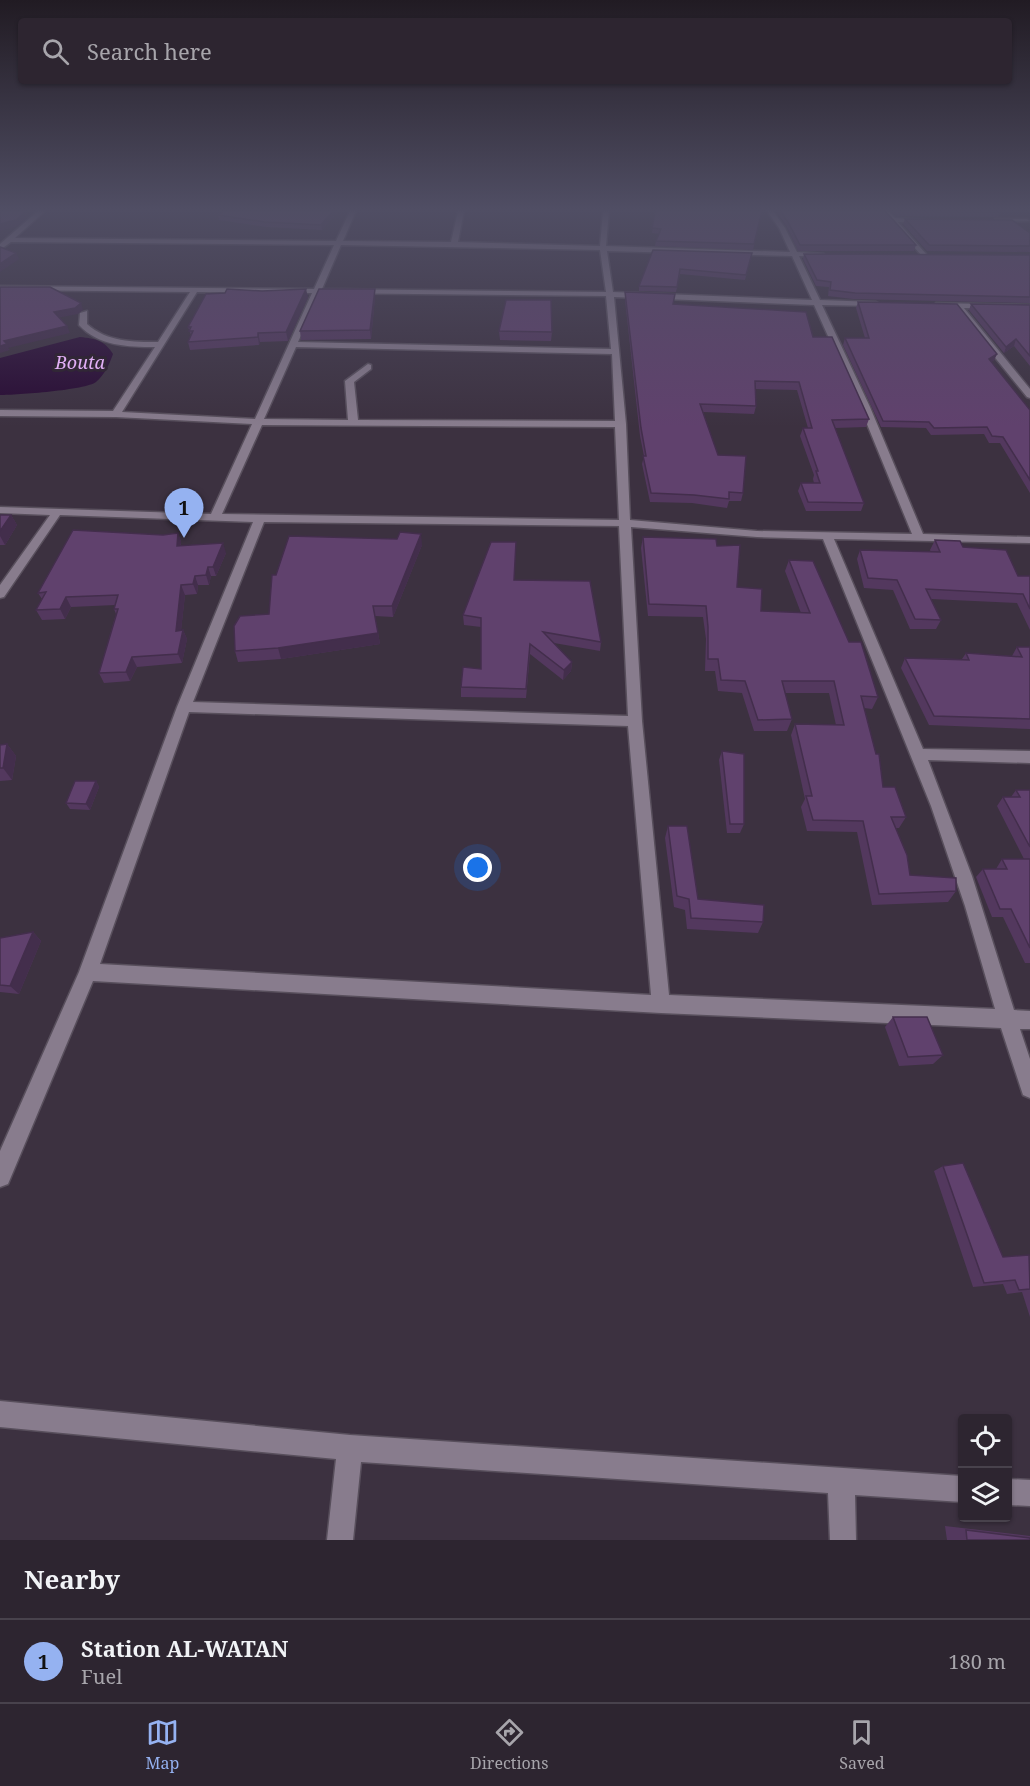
<!DOCTYPE html>
<html lang="en">
<head>
<meta charset="utf-8">
<style>
	body { margin:0; font-family:"Noto Serif",serif; background:#352d38; color:#f1f3f6 }
	.controls { position:absolute; right:18px; bottom:18px; display:grid; overflow:hidden; border-radius:6px; box-shadow:0 2px 4px #0004 }
	.controls button { width:54px; height:54px; display:grid; place-items:center; padding:0; border:0; border-bottom:2px solid #48424c; background:#2d2530; color:#f1f3f6; font:30px sans-serif }
	.you { position:absolute; left:478px; top:868px; width:21px; height:21px; margin:-15px; border:4px solid #fff; border-radius:50%; background:#1a73e8; box-shadow:0 0 0 9px #1a73e833 }
	.badge { display:grid; place-items:center; width:39px; height:39px; border-radius:50%; background:#95b2f1; color:#111; font-size:20px; font-weight:700 }
	.pin { position:absolute; translate:-50% -50px; filter:drop-shadow(0 2px 3px #0008) }
	.pin::after { content:''; position:absolute; top:32px; width:21px; height:18px; background:inherit; clip-path:polygon(0 0,100% 0,50% 100%) }
	.list { margin:0; padding:0; list-style:none }
	h2 { display:flex; justify-content:space-between; align-items:center; height:78px; margin:0; padding:0 24px; font-size:26px }
	h2 small { font-size:20px; font-weight:400; color:#a7a5ab }
	.list li { display:grid; grid-template-columns:39px 1fr auto; gap:18px; align-items:center; box-sizing:border-box; height:84px; padding:0 24px; border-top:2px solid #48424c }
	.list b { display:block; font-size:22px; white-space:nowrap }
	.list p { margin:0; font-size:20px; white-space:nowrap; color:#a7a5ab }
	.list em { font-size:20px; font-style:normal; color:#a7a5ab }
	.icon { flex:none; width:33px; height:33px; fill:none; stroke:currentColor; stroke-width:2; stroke-linecap:round; stroke-linejoin:round }
	.map { position:relative; flex:none; width:1030px; height:1540px; overflow:hidden }
	.search { position:absolute; background:#2d2530; box-shadow:0 2px 4px #0004; left:18px; right:18px; top:18px; height:66px; display:flex; align-items:center; gap:15px; box-sizing:border-box; padding:0 21px; border-radius:6px; color:#a7a5ab; font-size:22px }
	.sheet { height:162px; background:#2d2530 }
	nav { display:flex; justify-content:space-around; align-items:center; box-sizing:border-box; height:84px; border-top:2px solid #48424c; background:#2d2530; font-size:16px; color:#a7a5ab }
	nav a { display:grid; justify-items:center; gap:3px }
	nav .on { color:#95b2f1 }
	.map>svg:first-child { display:block }
	.water { fill:#280a33 }
	.lines { fill:none; stroke-linecap:round; stroke-linejoin:round }
	.minor-casing { stroke:#584f5c; stroke-width:3 }
	.minor { fill:#887c8d; fill-rule:evenodd }
	.wall { fill:#53385e }
	.shaded-wall { fill:#432e4c }
	.building { fill:#60416d; stroke:#432e4c; stroke-width:1.5 }
	.labels { text-anchor:middle; dominant-baseline:central; stroke-width:6; stroke-linejoin:round; paint-order:stroke }
	.far-water-label { font-size:18px; font-style:italic; fill:#e1aff6; stroke:#312736 }
</style>
</head>
<body>
<div class="map">
<svg width="1030" height="1540" viewBox="0 0 1030 1540">
	<rect width="100%" height="100%" fill="#3c3140"/>
	<!-- water -->
	<path class="water" d="M80,337C96,339 104,340 113,354C109,365 105,374 96,382C86,390 16,395 0,395V358Z"/>
	<g class="lines">
		<defs>
			<g id="minor">
				<path d="M38,211H45L15,238L336,241L350,211H356L343,241L451,242L458,211H464L458,242L600,246L603,211H609L606,246L790,252L779,228L767,211H773L785,228L797,252L824,254L822,257L799,256L820,300L876,302L880,304L876,306L822,305L870,407L923,534L1030,537V543L834,539L923,749L1030,751V763L928,760L972,876L1014,1010L1030,1011V1029H1020L1030,1059V1098L1023,1095L1001,1028L661,1013L93,981L8,1184L0,1187V1151L79,972L177,707L253,522L60,515L4,597L0,598V585L50,515L0,513V507L211,514L252,424L116,417L0,416V410L113,411L155,347C128,347 98,346 79,325L80,313L87,311V324C107,342 133,342 158,342L190,292L0,290V286L314,289L334,245L11,242L0,250V244ZM341,245L600,250L606,292L322,289ZM607,251L792,256L812,300L613,292ZM197,292L312,293L255,419L122,412ZM320,293L606,296L611,349L298,342ZM614,297L814,305L860,407L912,534L757,531L630,520L626,424ZM296,347L612,354L615,421L358,420L354,382L371,369V365L368,364L345,381L348,420L264,419ZM262,425L615,427L619,520L222,514ZM264,522L619,526L628,716L193,702ZM631,527L757,537L823,539L931,806L965,906L995,1009L669,995L642,721ZM189,712L628,726L651,995L100,964Z"/>
				<polygon points="882,211 888,211 895,218 925,220 923,223 898,222 926,254 926,256 922,256"/>
				<polygon points="995,219 1027,219 1030,221 993,222"/>
				<polygon points="936,303 1030,305 1030,309 964,308 1030,389 1030,398 1027,397 955,308 935,305"/>
				<polygon points="0,1401 350,1435 962,1476 962,1502 855,1495 856,1540 830,1540 828,1493 361,1462 353,1540 327,1540 336,1459 0,1427"/>
				<polygon points="1008,1479 1030,1480 1030,1506 1008,1505"/>
			</g>
		</defs>
		<!-- minor casing -->
		<use href="#minor" class="minor-casing"/>
		<!-- minor -->
		<use href="#minor" class="minor"/>
	</g>
	<!-- wall -->
	<g class="wall">
		<polygon points="338,211 322,230 266,227 219,220 218,215"/>
		<polygon points="654,211 762,211 753,250 655,246 656,241 659,234 652,233 655,213"/>
		<polygon points="776,211 885,211 916,245 914,251 798,251 787,227"/>
		<polygon points="891,211 998,211 1000,212 998,217 896,216"/>
		<polygon points="905,219 1030,233 1030,252 927,251 903,224"/>
		<polygon points="653,250 752,253 745,280 680,274 676,292 639,291 639,286"/>
		<polygon points="804,254 1030,255 1030,303 853,299 828,296 829,287 816,286 803,259"/>
		<polygon points="625,292 813,337 869,419 866,427 835,428 864,503 861,511 806,511 798,491 801,483 814,483 813,479 814,475 800,436 803,428 808,428 797,390 755,389 756,406 754,414 703,412 718,455 743,493 741,501 729,501 727,508 692,503 650,502 642,464 644,456 640,436 625,300"/>
		<polygon points="308,297 288,341 260,342 259,345 190,350 188,342 191,335 188,327"/>
		<polygon points="375,297 371,339 301,340 300,331"/>
		<polygon points="858,302 997,354 994,360 991,362 1030,410 1030,493 1000,443 989,443 984,434 931,435 926,428 881,427 843,345 845,338 865,338 856,308"/>
		<polygon points="971,304 1030,305 1030,366 1014,346 1004,353 969,310"/>
		<polygon points="499,331 552,332 551,341 500,340"/>
		<polygon points="0,515 11,515 17,525 5,545 0,545"/>
		<polygon points="178,533 181,542 181,545 226,553 216,576 211,576 209,585 198,585 197,594 185,595 181,630 183,630 187,639 182,663 137,667 130,681 104,683 99,673 116,614 114,609 115,605 71,607 65,619 42,620 36,610 42,599 38,593 163,535"/>
		<polygon points="643,537 717,546 737,587 761,611 801,613 785,571 789,560 849,642 878,697 872,709 864,708 883,787 906,817 899,828 896,828 910,875 956,891 948,902 872,905 857,832 807,831 801,807 805,799 791,735 795,724 836,725 829,693 785,693 792,719 787,731 754,731 742,693 718,691 715,671 705,671 706,639 703,617 648,616 641,548"/>
		<polygon points="935,540 963,547 1018,576 1030,576 1030,630 1017,603 931,599 941,620 936,629 910,629 893,590 864,588 857,559 860,550 931,552 930,550"/>
		<polygon points="516,542 514,580 601,642 600,651 554,643 572,662 571,671 563,680 530,654 526,698 461,697 461,687 481,669 481,627 464,625 463,615"/>
		<polygon points="422,545 393,617 375,616 380,644 281,659 238,662 235,651 269,614"/>
		<polygon points="1017,647 1030,647 1030,729 929,725 901,668 905,658 962,659 966,653 1012,656"/>
		<polygon points="7,744 16,756 12,780 0,781 0,745"/>
		<polygon points="722,751 744,824 740,833 727,833 719,760"/>
		<polygon points="96,781 99,787 90,810 70,809 66,803"/>
		<polygon points="1016,790 1030,790 1030,963 1025,963 1003,917 992,917 976,877 983,869 996,869 1002,859 1024,859 997,806 1003,797 1011,797"/>
		<polygon points="668,826 698,899 763,922 758,933 687,929 685,910 674,907 665,838"/>
		<polygon points="33,932 41,941 19,994 0,992 0,938"/>
		<polygon points="893,1017 943,1055 933,1064 899,1066 885,1027"/>
		<polygon points="943,1166 1003,1257 1030,1256 1030,1317 1022,1292 1007,1294 1003,1284 973,1287 934,1171"/>
		<polygon points="945,1526 1030,1536 1030,1540 947,1540"/>
	</g>
	<!-- shaded-wall -->
	<g class="shaded-wall">
		<polygon points="333,211 338,211 322,230 321,225"/>
		<polygon points="25,212 28,217 18,226 0,231 0,224"/>
		<polygon points="16,253 19,259 0,272 0,264"/>
		<polygon points="306,289 308,297 288,341 286,332"/>
		<polygon points="375,289 375,297 371,339 370,330"/>
		<polygon points="81,303 83,310 78,314 57,318 54,312"/>
		<polygon points="67,326 70,333 8,348 10,350 0,353 0,346 4,341"/>
		<polygon points="258,333 260,342 259,345 258,337"/>
		<polygon points="1016,339 1014,346 1004,353 1006,347"/>
		<polygon points="997,354 994,360 986,366 989,359"/>
		<polygon points="11,515 17,525 5,545 0,536 0,531"/>
		<polygon points="178,533 181,542 180,555 177,546"/>
		<polygon points="421,534 422,545 393,617 392,606"/>
		<polygon points="223,543 226,553 216,576 213,567"/>
		<polygon points="208,567 211,576 209,585 206,575"/>
		<polygon points="195,576 198,585 197,594 193,584"/>
		<polygon points="181,585 185,595 180,640 176,631"/>
		<polygon points="66,597 71,607 65,619 60,609"/>
		<polygon points="183,630 187,639 182,663 178,654"/>
		<polygon points="378,633 380,644 281,659 278,648"/>
		<polygon points="132,657 137,667 130,681 126,672"/>
		<polygon points="572,662 571,671 563,680 564,670"/>
		<polygon points="7,744 16,756 12,780 3,768"/>
		<polygon points="96,781 99,787 90,810 86,804"/>
		<polygon points="33,932 41,941 19,994 10,986"/>
	</g>
	<!-- building -->
	<g class="building">
		<polygon points="0,211 21,211 25,212 16,220 0,224"/>
		<polygon points="224,211 333,211 321,225 265,222 218,215"/>
		<polygon points="655,211 762,211 754,244 656,241 661,229 652,228"/>
		<polygon points="780,211 885,211 916,245 800,245 788,222"/>
		<polygon points="912,211 998,211 1000,212"/>
		<polygon points="905,219 1012,220 1030,233 1030,246 929,245"/>
		<polygon points="0,247 16,253 0,264"/>
		<polygon points="653,250 752,253 746,275 680,269 677,287 639,286"/>
		<polygon points="804,254 1030,255 1030,297 855,293 830,290 831,282 817,280"/>
		<polygon points="0,287 50,287 81,303 75,308 54,312 67,326 4,341 7,344 0,346"/>
		<polygon points="227,289 262,291 306,289 286,332 258,333 258,337 188,342 193,331 189,331 191,327 188,327 206,294 225,293"/>
		<polygon points="319,289 375,289 370,330 300,331"/>
		<polygon points="625,292 675,294 673,304 806,312 813,337 832,337 869,419 832,420 864,503 808,502 801,483 820,483 816,471 818,471 803,428 812,428 799,382 755,381 756,406 700,404 718,455 746,456 743,493 729,492 729,499 694,495 651,493 643,456 646,456 641,428"/>
		<polygon points="506,300 551,300 552,332 499,331"/>
		<polygon points="858,302 957,304 997,354 989,359 1030,410 1030,480 1003,437 992,436 987,427 934,428 929,422 883,421 845,338 869,338"/>
		<polygon points="971,304 1030,305 1030,356 1016,339 1006,347"/>
		<polygon points="0,515 11,515 0,531"/>
		<polygon points="73,530 163,535 178,533 177,546 223,543 213,567 208,567 206,575 195,576 193,584 181,585 176,631 183,630 178,654 132,657 126,672 99,673 118,609 114,609 118,595 66,597 60,609 36,610 46,592 38,593"/>
		<polygon points="400,532 421,534 392,606 373,606 378,633 278,648 235,651 234,626 240,616 269,614 272,575 276,575 289,536 397,539"/>
		<polygon points="643,537 716,539 717,546 740,545 737,587 762,589 761,611 810,613 789,560 813,561 849,642 861,642 878,697 861,696 876,754 879,754 883,787 895,787 906,817 891,817 907,855 910,875 956,878 956,891 879,894 863,821 813,820 806,796 812,796 795,724 844,725 834,681 782,681 792,719 758,720 745,681 721,680 718,659 708,659 708,627 706,606 649,604"/>
		<polygon points="935,540 960,541 963,547 1006,550 1018,576 1030,576 1030,609 1023,594 926,589 941,620 915,619 897,580 868,578 860,550 940,552"/>
		<polygon points="491,542 516,542 514,580 590,581 601,642 543,632 572,662 564,670 530,644 526,689 461,687 463,667 481,669 481,618 463,615"/>
		<polygon points="1017,647 1030,647 1030,719 934,716 905,658 969,660 966,653 1022,657"/>
		<polygon points="7,744 3,768 0,768 0,745"/>
		<polygon points="722,751 744,754 744,824 730,824"/>
		<polygon points="75,781 96,781 86,804 66,803"/>
		<polygon points="1016,790 1030,790 1030,847 1003,797 1020,797"/>
		<polygon points="668,826 687,826 698,899 764,905 763,922 691,918 689,899 677,896"/>
		<polygon points="1002,859 1030,859 1030,948 1011,909 1000,909 983,869 1007,869"/>
		<polygon points="33,932 10,986 0,985 0,938"/>
		<polygon points="893,1017 927,1017 943,1055 908,1057"/>
		<polygon points="963,1163 1003,1257 1029,1255 1030,1289 1019,1290 1015,1280 984,1283 943,1166"/>
		<polygon points="966,1530 1030,1538 1030,1540 967,1540"/>
	</g>
	<!-- sky -->
	<linearGradient id="sky" x2="0" y2="1"><stop stop-color="#211b23"/><stop offset="0.49" stop-color="#504e64"/><stop offset="1" stop-color="#504e64" stop-opacity="0"/></linearGradient>
	<rect width="1030" height="427" fill="url(#sky)"/>
	<g class="labels">
		<!-- far-water labels -->
		<g class="far-water-label">
			<text x="80" y="362">Bouta</text>
		</g>
	</g>
</svg>
<div class="controls">
<button><svg class="icon" aria-label="locate" viewBox="0 0 24 24"><circle cx="12" cy="12" r="6"/><path d="M12 2v4M12 18v4M2 12h4M18 12h4"/></svg></button>
<button><svg class="icon" aria-label="layers" viewBox="0 0 24 24"><path d="M12 4l9 5-9 5-9-5zM3 14l9 5 9-5"/></svg></button>
</div>
<div class="you"></div>
<div class="pin badge" style="left:184px;top:538px">1</div>
<div class="search"><svg class="icon" aria-label="search" viewBox="0 0 24 24"><circle cx="10" cy="10" r="6"/><path d="M15 15l6 6"/></svg>Search here</div>
</div>
<section class="sheet">
<h2>Nearby<small></small></h2>
<ul class="list">
<li><span class="badge">1</span><div><b>Station AL-WATAN</b><p>Fuel</p></div><em>180 m</em></li>
</ul>
</section>
<nav>
<a class="on"><svg class="icon" aria-label="map" viewBox="0 0 24 24"><path d="M3 6l6-2 6 2 6-2v14l-6 2-6-2-6 2zM9 4v14M15 6v14"/></svg>Map</a>
<a><svg class="icon" aria-label="directions" viewBox="0 0 24 24"><path d="M12 3l9 9-9 9-9-9zM9 14v-3h6M13 9l2 2-2 2"/></svg>Directions</a>
<a><svg class="icon" aria-label="saved" viewBox="0 0 24 24"><path d="M7 4h10v16l-5-4-5 4z"/></svg>Saved</a>
</nav>
</body>
</html>
